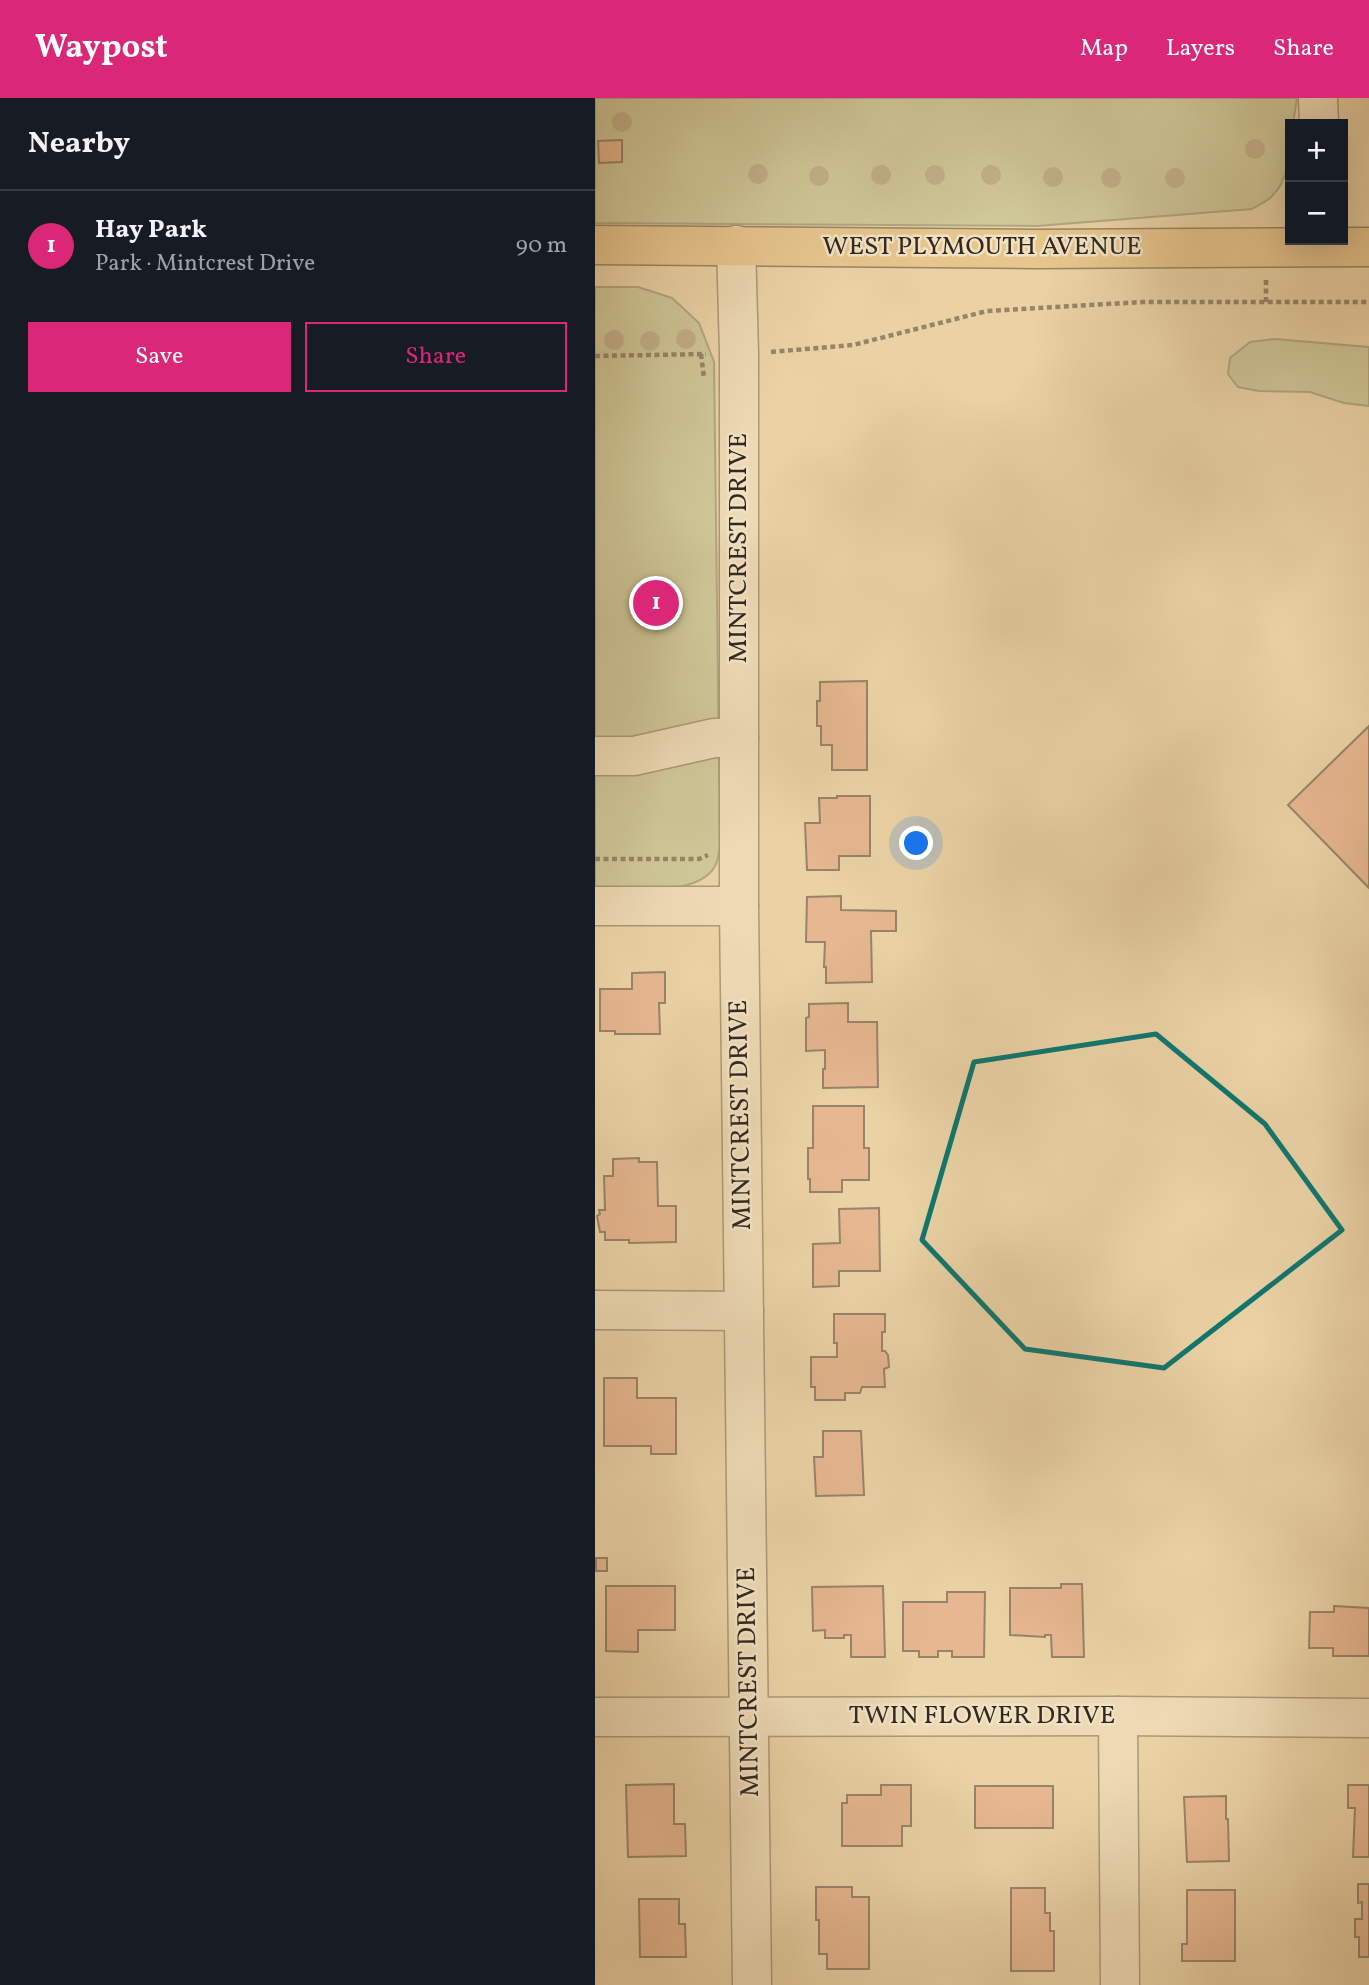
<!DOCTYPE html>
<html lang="en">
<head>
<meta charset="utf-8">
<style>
	body { margin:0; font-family:Vollkorn,serif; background:#242831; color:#f1f3f6 }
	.controls { position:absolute; right:21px; top:21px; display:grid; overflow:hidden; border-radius:0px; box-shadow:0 7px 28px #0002 }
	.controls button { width:63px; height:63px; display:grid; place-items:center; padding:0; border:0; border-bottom:2px solid #363941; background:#171b24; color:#f1f3f6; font:35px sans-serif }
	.you { position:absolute; left:322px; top:746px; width:24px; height:24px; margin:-18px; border:5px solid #fff; border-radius:50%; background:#1a73e8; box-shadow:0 0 0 10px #1a73e833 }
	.badge { display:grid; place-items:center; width:46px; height:46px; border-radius:50%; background:#db2777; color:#fff; font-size:23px; font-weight:700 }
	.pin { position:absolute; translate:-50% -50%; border:4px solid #fff; box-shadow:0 2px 7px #0006 }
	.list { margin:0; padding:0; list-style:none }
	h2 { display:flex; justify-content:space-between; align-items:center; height:91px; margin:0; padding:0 28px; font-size:30px }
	h2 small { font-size:23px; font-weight:400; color:#9ea1a6 }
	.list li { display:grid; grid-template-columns:46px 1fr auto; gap:21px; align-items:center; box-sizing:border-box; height:112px; padding:0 28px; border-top:2px solid #363941 }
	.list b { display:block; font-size:26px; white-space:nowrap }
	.list p { margin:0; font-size:23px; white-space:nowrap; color:#9ea1a6 }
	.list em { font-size:23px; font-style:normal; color:#9ea1a6 }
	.actions { display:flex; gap:14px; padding:21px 28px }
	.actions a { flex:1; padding:16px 0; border:2px solid #db2777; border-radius:0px; text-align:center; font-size:24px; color:#db2777 }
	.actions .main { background:#db2777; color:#fff }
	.map { position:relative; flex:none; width:774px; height:1887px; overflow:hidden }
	header { display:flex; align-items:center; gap:42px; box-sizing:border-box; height:98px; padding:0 35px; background:#db2777; color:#fff }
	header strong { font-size:33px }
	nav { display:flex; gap:38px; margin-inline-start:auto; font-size:24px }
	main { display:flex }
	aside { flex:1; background:#171b24 }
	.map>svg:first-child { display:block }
	.green { fill:#b1bd8b; stroke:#727255; stroke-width:2 }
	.building { fill:#e29775; stroke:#33281f; stroke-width:2 }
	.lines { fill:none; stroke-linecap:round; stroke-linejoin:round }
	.minor-casing { stroke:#615240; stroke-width:41 }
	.major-casing { stroke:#33281f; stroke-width:41 }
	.path { stroke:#33281f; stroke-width:4.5; stroke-dasharray:5 3.5; stroke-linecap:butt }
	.minor { stroke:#f1e2c4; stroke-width:38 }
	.major { stroke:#e5b972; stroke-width:38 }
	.tree { fill:#96896a }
	.marked { fill:none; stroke:#0f766e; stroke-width:5; stroke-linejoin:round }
	.labels { text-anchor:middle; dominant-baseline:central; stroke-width:5; stroke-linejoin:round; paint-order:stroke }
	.street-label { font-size:26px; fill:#33281f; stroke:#f1e2c4 }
</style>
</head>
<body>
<header>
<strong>Waypost</strong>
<nav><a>Map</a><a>Layers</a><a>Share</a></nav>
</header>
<main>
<aside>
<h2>Nearby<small></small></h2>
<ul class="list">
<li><span class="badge">1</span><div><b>Hay Park</b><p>Park · Mintcrest Drive</p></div><em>90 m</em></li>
</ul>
<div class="actions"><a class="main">Save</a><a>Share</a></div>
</aside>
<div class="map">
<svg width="774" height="1887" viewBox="0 0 774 1887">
	<rect width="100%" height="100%" fill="#ead2a5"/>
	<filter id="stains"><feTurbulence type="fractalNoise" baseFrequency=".00286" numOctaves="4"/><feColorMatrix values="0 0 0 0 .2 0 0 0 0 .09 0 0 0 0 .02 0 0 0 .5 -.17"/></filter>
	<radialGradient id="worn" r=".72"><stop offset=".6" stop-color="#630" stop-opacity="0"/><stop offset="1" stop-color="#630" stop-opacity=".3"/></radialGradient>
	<!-- green -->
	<g class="green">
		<path d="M0,0H702L698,26H695C695,51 696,81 676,99C671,104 663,107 657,111L442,128L0,125Z"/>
		<path d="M0,189H43L77,200L104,225L119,264L125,747C124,753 123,763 120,768C103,800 31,790 0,790Z"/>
		<polygon points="680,241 774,249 774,308 749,305 715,294 664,293 643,289 633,276 635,260 655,244"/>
	</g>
	<!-- building -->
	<g class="building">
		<polygon points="27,42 27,64 4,65 3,43"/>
		<polygon points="272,583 272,672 237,672 237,647 226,647 226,628 222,628 222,603 225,603 225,584"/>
		<polygon points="774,628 774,790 693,707"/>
		<polygon points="242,698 275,698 275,758 244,758 244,772 212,772 210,725 225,725 224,700 242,700"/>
		<polygon points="246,798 246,812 301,813 301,833 276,833 277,884 231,885 231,869 229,869 230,844 211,844 212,799"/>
		<polygon points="70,874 70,905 64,905 65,936 20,936 20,933 5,933 5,891 37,891 37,875"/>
		<polygon points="253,905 253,924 282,924 283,989 228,990 228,971 230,971 230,952 211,953 211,920 214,919 214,906"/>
		<polygon points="218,1008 269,1008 269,1050 274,1050 274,1082 247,1082 247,1094 215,1094 215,1081 213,1081 213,1050 218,1050"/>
		<polygon points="44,1060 44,1064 62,1064 63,1108 81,1108 81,1144 34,1145 34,1142 10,1142 10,1134 5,1134 2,1118 5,1116 4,1112 10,1112 9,1078 18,1078 18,1061"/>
		<polygon points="284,1110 285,1173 244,1173 244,1188 218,1189 218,1146 245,1145 244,1111"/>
		<polygon points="239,1216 290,1216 290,1234 287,1234 287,1253 290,1253 293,1257 294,1269 289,1271 290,1289 267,1289 265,1295 250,1295 250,1302 220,1302 220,1289 216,1289 216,1259 242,1259 242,1245 239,1245"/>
		<polygon points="9,1280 42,1280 42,1300 81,1300 81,1356 56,1356 56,1348 9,1348"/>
		<polygon points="228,1333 266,1333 269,1397 221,1398 219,1359 228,1359"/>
		<rect x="1" y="1460" width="11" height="13"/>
		<polygon points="466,1486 487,1486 489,1559 457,1559 456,1537 450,1537 450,1539 415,1537 415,1490 466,1490"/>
		<polygon points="11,1488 80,1488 80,1532 43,1532 43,1554 11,1553"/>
		<polygon points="288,1488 290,1559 256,1559 256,1537 249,1537 249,1540 230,1540 230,1532 218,1533 217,1489"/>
		<polygon points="352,1494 390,1494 389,1559 357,1559 357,1553 343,1553 343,1559 324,1559 324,1553 308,1553 308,1504 352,1504"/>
		<polygon points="739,1508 774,1510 774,1558 738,1558 738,1550 714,1550 715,1514 739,1514"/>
		<polygon points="79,1686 79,1726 90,1726 91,1758 33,1759 31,1687"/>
		<polygon points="286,1687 316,1687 316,1728 307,1728 307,1748 247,1748 247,1705 252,1705 252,1697 286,1697"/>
		<polygon points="753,1687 774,1687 774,1759 758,1759 760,1710 753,1710"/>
		<rect x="380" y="1688" width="78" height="42"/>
		<polygon points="631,1698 631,1721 633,1721 634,1763 592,1764 589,1699"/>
		<polygon points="763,1786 774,1786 774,1859 764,1859 764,1839 760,1839 760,1821 767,1821 767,1804 763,1805"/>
		<polygon points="221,1789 257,1789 257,1799 274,1799 274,1871 232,1871 232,1856 224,1856 224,1822 221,1822"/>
		<polygon points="416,1790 450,1790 450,1815 455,1815 455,1833 459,1833 459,1873 416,1873"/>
		<polygon points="592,1792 640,1792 640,1863 587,1863 587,1846 592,1846"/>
		<polygon points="44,1801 84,1801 84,1826 90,1826 91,1859 45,1859"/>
	</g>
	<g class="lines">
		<defs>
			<g id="minor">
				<polyline points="723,0 724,26"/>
				<polyline points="141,147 144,255 144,808 157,1887"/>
				<polyline points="0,658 39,658 119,640 144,640"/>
				<polyline points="0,808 144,808"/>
				<polyline points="0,1212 149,1213"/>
				<polyline points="523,1618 525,1887"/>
				<polyline points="0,1619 523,1618 774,1620"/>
			</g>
			<polyline id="major" points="0,147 441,151 774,149"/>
		</defs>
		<!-- minor casing -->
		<use href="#minor" class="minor-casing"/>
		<!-- major casing -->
		<use href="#major" class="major-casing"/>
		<!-- path -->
		<g class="path">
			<polyline points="671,204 671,180"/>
			<polyline points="176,254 258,247 392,213 548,204 774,204"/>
			<polyline points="106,256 109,280"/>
			<polyline points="0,258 111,256"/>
			<polyline points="0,761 104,761 113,757"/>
		</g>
		<!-- minor -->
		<use href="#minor" class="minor"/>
		<!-- major -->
		<use href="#major" class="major"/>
	</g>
	<!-- trees -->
	<g class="tree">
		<circle cx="27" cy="24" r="10"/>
		<circle cx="660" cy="51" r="10"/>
		<circle cx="163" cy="76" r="10"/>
		<circle cx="286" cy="77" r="10"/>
		<circle cx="340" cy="77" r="10"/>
		<circle cx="396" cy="77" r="10"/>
		<circle cx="224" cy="78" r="10"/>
		<circle cx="458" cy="79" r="10"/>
		<circle cx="516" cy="80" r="10"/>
		<circle cx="580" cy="80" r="10"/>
		<circle cx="91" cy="241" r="10"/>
		<circle cx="19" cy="242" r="10"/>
		<circle cx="55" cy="243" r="10"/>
	</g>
	<!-- marked area -->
	<path d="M0 0H774V1887H0ZM561,936L670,1026L747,1132L569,1270L430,1251L327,1142L379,964Z" fill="#ead2a5" fill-opacity=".55" fill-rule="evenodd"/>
	<path class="marked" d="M561,936L670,1026L747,1132L569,1270L430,1251L327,1142L379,964Z"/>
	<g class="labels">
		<!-- street labels -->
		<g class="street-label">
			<text x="387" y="149">WEST PLYMOUTH AVENUE</text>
			<text transform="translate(144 450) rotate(-90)">MINTCREST DRIVE</text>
			<text transform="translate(146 1017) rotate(-91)">MINTCREST DRIVE</text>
			<text transform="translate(154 1584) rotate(-91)">MINTCREST DRIVE</text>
			<text x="387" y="1618">TWIN FLOWER DRIVE</text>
		</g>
	</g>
	<rect width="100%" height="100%" filter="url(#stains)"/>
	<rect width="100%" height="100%" fill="url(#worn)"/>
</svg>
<div class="controls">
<button>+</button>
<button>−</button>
</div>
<div class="you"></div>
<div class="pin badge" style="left:61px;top:505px">1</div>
</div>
</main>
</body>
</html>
